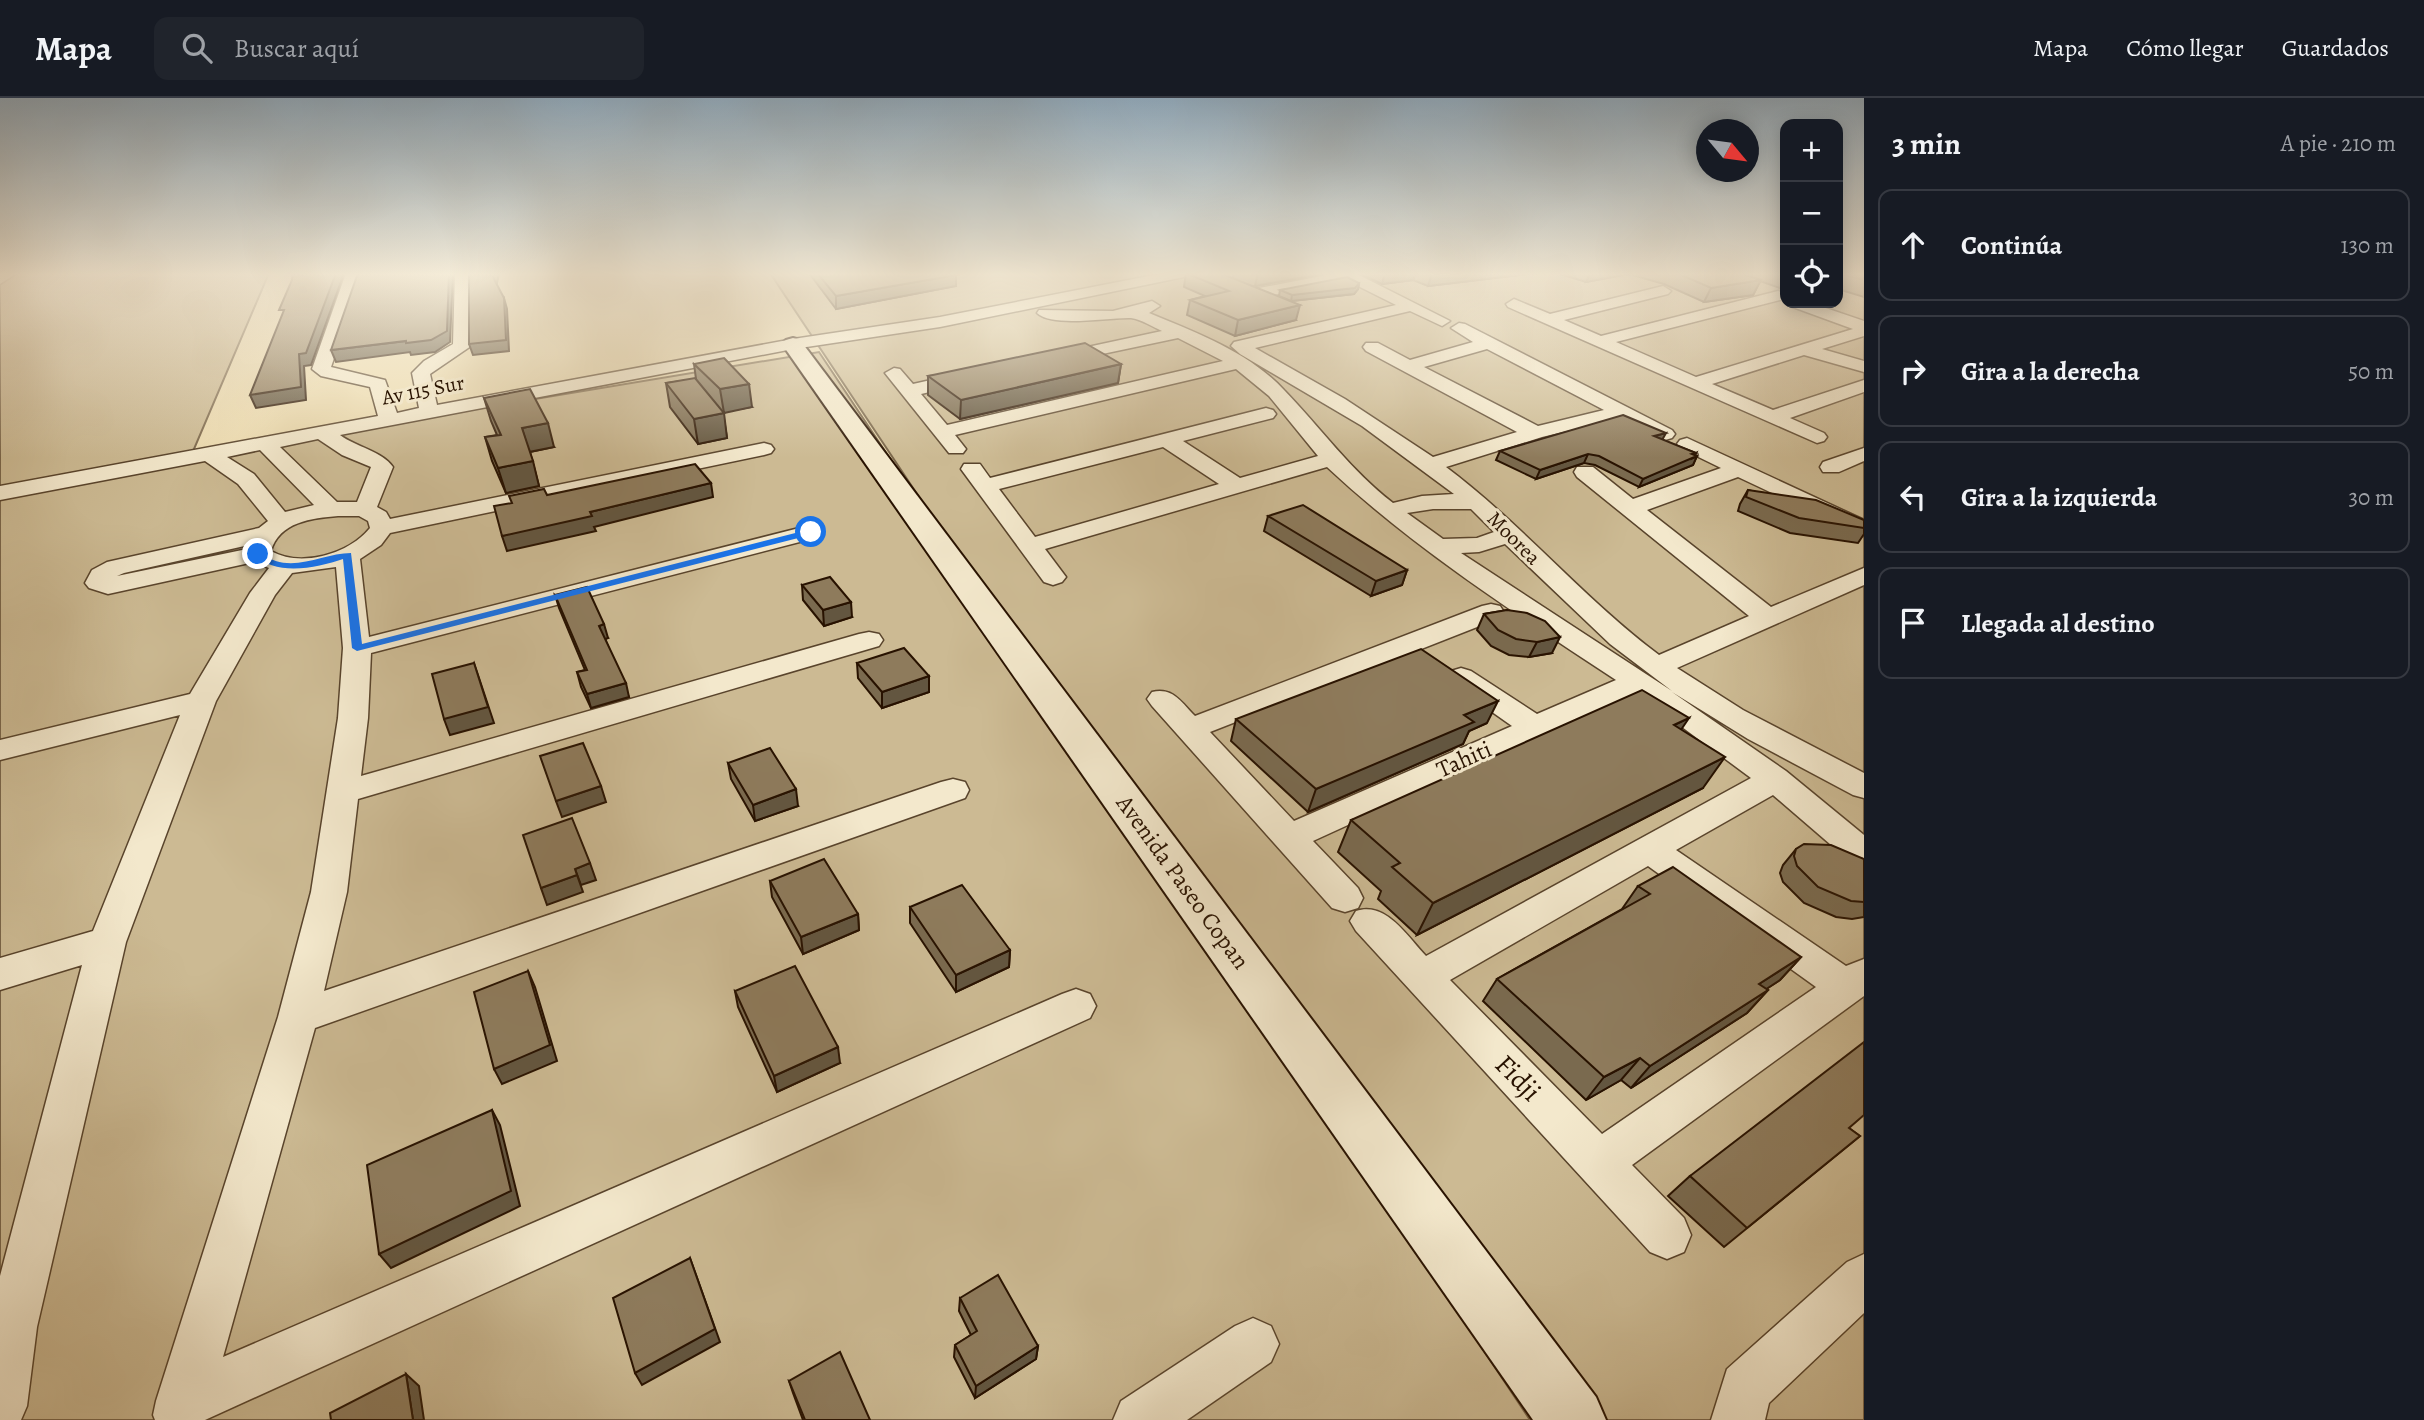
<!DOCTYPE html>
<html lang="es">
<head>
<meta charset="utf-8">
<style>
	body { margin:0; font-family:Alegreya,serif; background:#20242c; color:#f1f3f6 }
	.controls { position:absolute; right:21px; top:21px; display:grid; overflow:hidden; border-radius:14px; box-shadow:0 4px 18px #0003 }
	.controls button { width:63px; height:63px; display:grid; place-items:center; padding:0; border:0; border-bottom:2px solid #363941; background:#171b24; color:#f1f3f6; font:35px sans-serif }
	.compass { position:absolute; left:1696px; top:21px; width:63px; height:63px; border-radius:50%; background:#171b24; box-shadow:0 4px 18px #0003; rotate:119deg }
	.stop { position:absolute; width:21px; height:21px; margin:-16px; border:5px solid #1a73e8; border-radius:50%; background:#fff }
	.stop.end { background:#1a73e8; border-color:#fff; box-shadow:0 2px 7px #0008 }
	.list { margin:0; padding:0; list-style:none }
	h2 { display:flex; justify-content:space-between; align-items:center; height:91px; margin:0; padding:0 28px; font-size:30px }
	h2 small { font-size:23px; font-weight:400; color:#9ea1a6 }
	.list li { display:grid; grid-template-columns:46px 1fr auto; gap:21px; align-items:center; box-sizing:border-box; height:112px; margin:0 14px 14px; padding:0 14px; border:2px solid #363941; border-radius:14px }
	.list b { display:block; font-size:26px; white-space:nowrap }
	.list em { font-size:23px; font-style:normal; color:#9ea1a6 }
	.icon { flex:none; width:38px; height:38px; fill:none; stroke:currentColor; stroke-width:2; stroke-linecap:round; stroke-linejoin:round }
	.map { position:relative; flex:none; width:1864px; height:1322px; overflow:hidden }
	header { display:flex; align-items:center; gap:42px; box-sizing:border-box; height:98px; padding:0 35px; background:#171b24; border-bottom:2px solid #363941 }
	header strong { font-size:33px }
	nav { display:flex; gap:38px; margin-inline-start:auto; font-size:24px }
	.search { width:490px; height:63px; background:#20242c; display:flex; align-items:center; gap:18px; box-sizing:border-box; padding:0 24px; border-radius:14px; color:#9ea1a6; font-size:26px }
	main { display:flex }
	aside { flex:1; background:#171b24 }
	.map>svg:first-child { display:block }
	.green { fill:#ccba93; stroke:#7a664a; stroke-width:2 }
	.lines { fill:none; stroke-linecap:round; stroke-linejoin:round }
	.minor-casing { stroke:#59442c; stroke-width:3 }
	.secondary-casing { stroke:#281200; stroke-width:4 }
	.minor { fill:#f3e8cc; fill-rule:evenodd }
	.secondary { fill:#f3e8cc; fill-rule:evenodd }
	.wall { fill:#7a6a4f; stroke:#281200; stroke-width:2 }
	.shaded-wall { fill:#635640; stroke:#281200; stroke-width:2 }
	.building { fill:#8e7b5c; stroke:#281200; stroke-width:2 }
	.route { fill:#1a73e8 }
	.labels { text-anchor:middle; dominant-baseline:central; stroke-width:6; stroke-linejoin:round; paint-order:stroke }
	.far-street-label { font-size:21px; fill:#281200; stroke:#f3e8cc }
	.street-label { font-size:24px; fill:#281200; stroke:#f3e8cc }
	.near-street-label { font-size:28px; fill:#281200; stroke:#f3e8cc }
</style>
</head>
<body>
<header>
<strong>Mapa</strong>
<div class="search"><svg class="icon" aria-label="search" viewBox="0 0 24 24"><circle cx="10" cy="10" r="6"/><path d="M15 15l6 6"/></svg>Buscar aquí</div>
<nav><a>Mapa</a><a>Cómo llegar</a><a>Guardados</a></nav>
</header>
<main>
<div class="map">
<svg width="1864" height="1322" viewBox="0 0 1864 1322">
	<rect width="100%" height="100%" fill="#eddcb1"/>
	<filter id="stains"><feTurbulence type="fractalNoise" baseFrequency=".00286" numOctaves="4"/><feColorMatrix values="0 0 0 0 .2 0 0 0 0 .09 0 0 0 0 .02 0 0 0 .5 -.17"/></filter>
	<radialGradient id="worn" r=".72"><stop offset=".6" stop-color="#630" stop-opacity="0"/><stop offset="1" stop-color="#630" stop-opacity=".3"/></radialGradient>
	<!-- green -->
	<g class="green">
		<polygon points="0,175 269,175 191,358 819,254 1530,1322 0,1322"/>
		<polygon points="770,175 1785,175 1785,205 1838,205 1838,175 1864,175 1864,1322 1533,1322"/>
	</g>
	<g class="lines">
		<defs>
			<g id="minor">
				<polygon points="0,175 17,175 0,186"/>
				<path d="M346,175H360V184L331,269L385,282L397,315L419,310L412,275L424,263L453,246L455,175H469L471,248L430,276L437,307L793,241L940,219L1164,175H1191L1184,179L940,229L793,251L340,337C356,349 382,353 393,369L377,409L386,414L390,421L764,345L771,347L774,351L771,355L764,357L390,435L381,447L360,461L369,539L811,427L819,429L823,434L819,439L371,555L368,620L361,678L859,536L869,534L879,536L883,542L879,548L358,701L347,794L324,893L941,684L953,681L965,684L969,692L965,700L315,930L223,1259L1062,896L1076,891L1090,896L1096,908L1090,920L205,1322H155L153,1317L156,1303L278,919L311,794L338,620L343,550L336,469L292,475L275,497L216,603L126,844L37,1229L27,1308L21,1322H0V1178L82,867L0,892V860L93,833L180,617L0,662V642L190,596L250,495L269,470L254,464L108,496L89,490L85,485L92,472L107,464L259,430L268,423L238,386L205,363L0,402V388L378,318L370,289L321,278L312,271ZM318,341L342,357L371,369L357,404H337L280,349ZM260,352L314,407L285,414L254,376L227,359ZM338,418H359L368,423L370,430C349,456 301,470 271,453C279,424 312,420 338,418ZM249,447L247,451L117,478L124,475Z"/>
				<path d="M1337,175H1355L1450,223L1442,228L1410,213L1255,250L1345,301L1433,359L1517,334L1366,253L1363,249L1366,245H1378L1410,262L1473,244L1451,230L1459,225L1465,226L1672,332L1675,336L1672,340L1665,342L1620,320L1542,339L1446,369C1522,426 1583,500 1659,557L1749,518L1577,379L1574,374L1577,369H1593L1633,401L1721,370L1680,350L1677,346L1680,342L1687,340L1864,422V438L1738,379L1647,412L1771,509L1864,470V487L1677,570L1743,612L1864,675V700L1853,697L1748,641L1672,594L1786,673L1864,737V769L1852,765L1773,697L1676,752L1846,868L1864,861V898L1632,1067L1684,1120L1691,1137L1684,1154L1667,1161L1650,1154L1356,833L1350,823L1356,813C1386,803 1407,838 1426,858L1751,680L1636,595L1313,743L1358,790L1363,800L1358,810L1345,814L1332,810L1152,608L1147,601L1152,594C1173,589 1181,604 1195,618L1482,508L1491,506L1500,508L1504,514L1500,520L1210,634L1294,723L1512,628L1451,585L1447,579L1451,573L1461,570L1471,573L1537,616L1616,582C1516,516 1415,451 1327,369L1045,451L1066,479L1062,484L1053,487L1044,484L961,371L964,366H980L990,380L1266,310L1273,312L1276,316L1273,320L1183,343L1240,380L1318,358L1269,298L1236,271L955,337L966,351L963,355H949L885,275L894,270L900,271L913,286L971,273L978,275L980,279L978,283L921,296L947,327L1223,263L1178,240L1055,266L1046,261L1055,256L1162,233C1153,229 1141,221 1131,220C1111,219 1052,230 1037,215L1039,212L1113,213L1152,203L1160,208L1149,215C1195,234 1249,254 1284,292C1321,330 1350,372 1393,405L1422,398L1454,396L1362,328L1240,256L1231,248L1234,244L1396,207L1346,182L1254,201L1246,196L1254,191ZM1487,251L1604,312L1538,328L1424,269ZM1163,349L1219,386L1035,439L999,391ZM1433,411H1471L1494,434L1477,440L1443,441L1407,415ZM1505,446L1610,546L1672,593L1461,455L1479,454ZM1648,768L1816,889L1602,1036L1450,882Z"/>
				<polygon points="1663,188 1671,193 1668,196 1564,222 1601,238 1778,193 1784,195 1784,201 1616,244 1696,279 1853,231 1790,208 1788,205 1811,205 1864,223 1864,238 1822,251 1864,263 1864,274 1804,257 1712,286 1773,312 1864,282 1864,294 1790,320 1824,335 1827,339 1824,343 1817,345 1508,209 1506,206 1514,201 1550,216"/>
				<polygon points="1864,350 1864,363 1839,374 1823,374 1820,369 1823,364"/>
				<polygon points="1864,1156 1864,1215 1769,1305 1765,1322 1711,1322 1727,1271 1847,1164"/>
				<polygon points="1253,1220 1271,1228 1279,1246 1271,1264 1187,1322 1113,1322 1121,1303 1235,1228"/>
			</g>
			<polygon id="secondary" points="793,240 800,242 1596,1299 1606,1322 1533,1322 782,246 786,242"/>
		</defs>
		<!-- minor casing -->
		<use href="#minor" class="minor-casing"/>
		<!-- secondary casing -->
		<use href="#secondary" class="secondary-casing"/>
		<!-- minor -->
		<use href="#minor" class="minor"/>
		<!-- secondary -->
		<use href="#secondary" class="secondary"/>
	</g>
	<!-- wall -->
	<g class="wall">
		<polygon points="809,175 953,175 956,188 836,211"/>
		<polygon points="1186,175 1233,180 1233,175 1326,175 1255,188 1296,222 1235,238 1187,217 1190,202 1205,198 1184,189"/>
		<polygon points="1359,175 1537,175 1428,188 1413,182 1382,186"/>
		<polygon points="1557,175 1785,175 1785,189 1780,190 1760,183 1753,197 1704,204 1664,186 1629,176 1586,184"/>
		<polygon points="1838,175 1864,175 1864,199 1838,191"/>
		<polygon points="1359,185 1358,191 1354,196 1291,203 1279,198 1280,192"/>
		<polygon points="694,266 752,309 723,314 727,340 698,346 670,309 666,285 696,281"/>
		<polygon points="1121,266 1118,285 960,321 928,297 928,278"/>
		<polygon points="484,300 554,349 530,354 539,388 506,395 492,363 485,339 497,337 491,323"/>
		<polygon points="1662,342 1696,355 1695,357 1697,358 1693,367 1639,389 1595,367 1584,365 1536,381 1496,362 1500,353"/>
		<polygon points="1748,392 1864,422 1864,436 1858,445 1790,435 1738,413 1740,406"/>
		<polygon points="1268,418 1407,472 1402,487 1371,498 1264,433"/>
		<polygon points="802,487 852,519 824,528 803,502"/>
		<polygon points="555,497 608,540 605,541 629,599 591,610 581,589 577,574 585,572 559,510"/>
		<polygon points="1507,512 1552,555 1529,559 1509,557 1491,548 1477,532 1484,516"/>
		<polygon points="857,565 929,578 929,594 882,610 858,580"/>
		<polygon points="1236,621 1487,625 1469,633 1463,646 1308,714 1231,643"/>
		<polygon points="1681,632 1703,690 1417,837 1378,801 1381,793 1338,754 1351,722"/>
		<polygon points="728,665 798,708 755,723 731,681"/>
		<polygon points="1796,751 1864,761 1864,819 1852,821 1836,819 1804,805 1783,784 1780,775 1783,767"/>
		<polygon points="770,783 858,816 859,832 803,856 772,799"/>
		<polygon points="1638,788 1801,859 1780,882 1766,891 1768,892 1747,915 1631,990 1621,982 1586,1002 1483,903 1497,881 1622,811"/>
		<polygon points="910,809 1010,852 1009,869 956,894 910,825"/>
		<polygon points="735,893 840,965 777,994 738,909"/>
		<polygon points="1849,1030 1860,1038 1724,1149 1668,1098 1690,1078"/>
		<polygon points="960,1200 1038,1248 1036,1261 975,1300 954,1259 955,1247 971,1237 959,1213"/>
		<polygon points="789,1283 870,1322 803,1322 793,1295"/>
	</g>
	<!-- shaded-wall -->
	<g class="shaded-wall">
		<polygon points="336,175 344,175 311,267 304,268 306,302 256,310 250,297"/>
		<polygon points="449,175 453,175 450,244 435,254 411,257 410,254 336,264 331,252 406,243"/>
		<polygon points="494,175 499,175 496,190 493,179"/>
		<polygon points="1258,175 1326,175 1255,188"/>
		<polygon points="1385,175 1416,175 1413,182 1382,186"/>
		<polygon points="1432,175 1537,175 1428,188"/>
		<polygon points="1590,175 1629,175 1629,176 1586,184"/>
		<polygon points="956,177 956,188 836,211 836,198"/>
		<polygon points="1785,180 1785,189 1780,190"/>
		<polygon points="1761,182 1753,197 1704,204 1711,190"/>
		<polygon points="1359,185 1358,191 1354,196 1291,203 1292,197"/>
		<polygon points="504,200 507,211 509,253 473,257 469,246"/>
		<polygon points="1300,207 1296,222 1235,238 1238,222"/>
		<polygon points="1121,266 1118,285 960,321 961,302"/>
		<polygon points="749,286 752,309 724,315 720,291"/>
		<polygon points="724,315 727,340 698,346 694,321"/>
		<polygon points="548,325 554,349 529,354 522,330"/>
		<polygon points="1666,335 1661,344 1654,338"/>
		<polygon points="1696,355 1693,360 1697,358 1693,367 1639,389 1643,381"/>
		<polygon points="1588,356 1584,365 1536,381 1540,372"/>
		<polygon points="533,363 539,388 506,395 498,370"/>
		<polygon points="711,385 713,399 594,429 596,433 507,453 502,438 590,414"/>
		<polygon points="1407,472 1402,487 1371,498 1376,483"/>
		<polygon points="851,504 852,519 824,528 823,512"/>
		<polygon points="604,526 608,540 603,542 599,528"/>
		<polygon points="1560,539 1552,555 1529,559 1537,544"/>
		<polygon points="474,565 494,625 450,637 444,621"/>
		<polygon points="929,578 929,594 882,610 882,594"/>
		<polygon points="626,585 629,599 591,610 587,596"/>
		<polygon points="1498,603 1487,625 1469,633 1463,646 1308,714 1316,691 1464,617"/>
		<polygon points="1689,620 1668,651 1674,627"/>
		<polygon points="1725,659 1703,690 1417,837 1433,805"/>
		<polygon points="601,688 606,704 562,719 556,703"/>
		<polygon points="796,691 798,708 755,723 753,707"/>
		<polygon points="590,765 596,782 581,787 575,771"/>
		<polygon points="577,777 583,794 547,807 541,790"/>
		<polygon points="858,816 859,832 803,856 801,839"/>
		<polygon points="1010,852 1009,869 956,894 956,877"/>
		<polygon points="1801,859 1780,882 1739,909 1759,886"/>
		<polygon points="528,873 535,889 557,963 502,986 494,971"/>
		<polygon points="1768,892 1747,915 1631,990 1650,968"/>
		<polygon points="838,949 840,965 777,994 774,978"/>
		<polygon points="1640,960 1621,982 1586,1002 1604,979"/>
		<polygon points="492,1012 500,1027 520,1108 391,1170 379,1156"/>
		<polygon points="690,1160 720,1244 642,1287 635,1275"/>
		<polygon points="1038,1248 1036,1261 975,1300 976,1288"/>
		<polygon points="406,1276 419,1288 424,1322 413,1322"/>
	</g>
	<!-- building -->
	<g class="building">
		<polygon points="293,175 336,175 306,255 299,256 301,289 250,297 284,212 279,212 292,182"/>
		<polygon points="358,175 449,175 447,233 431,242 406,245 406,243 331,252"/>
		<polygon points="469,175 494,175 493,179 504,200 506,242 469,246"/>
		<polygon points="817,175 953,175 956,177 836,198"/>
		<polygon points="1186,175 1220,175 1300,207 1238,222 1190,202 1229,193"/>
		<polygon points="1677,175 1739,175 1761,182 1711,190"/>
		<polygon points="1838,175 1864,175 1864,182"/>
		<polygon points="1347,179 1359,185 1355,190 1292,197 1280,192"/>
		<polygon points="1085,245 1121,266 961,302 928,278"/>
		<polygon points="724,260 749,286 720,291 694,266"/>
		<polygon points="695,280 724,315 694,321 666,285"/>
		<polygon points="530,291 548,325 522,330 533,363 498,370 485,339 501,337 484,300"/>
		<polygon points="1623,317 1666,335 1654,338 1696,355 1692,356 1697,358 1643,381 1599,358 1588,356 1540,372 1500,353"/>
		<polygon points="695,366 711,385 590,414 592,418 502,438 494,408 512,405 509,398 544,391 547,397"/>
		<polygon points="1748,392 1816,402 1864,422 1864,430 1799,420 1746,399"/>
		<polygon points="1303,407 1407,472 1376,483 1268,418"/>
		<polygon points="830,479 851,504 823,512 802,487"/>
		<polygon points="587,489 604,526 599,528 626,585 587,596 577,574 587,572 555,497"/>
		<polygon points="1507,512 1527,515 1545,523 1560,539 1537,544 1516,541 1498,532 1484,516"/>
		<polygon points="904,550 929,578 882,594 857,565"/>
		<polygon points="1421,551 1498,603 1464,617 1474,624 1316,691 1236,621"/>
		<polygon points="474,565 488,609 444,621 432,576"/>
		<polygon points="1642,592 1689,620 1674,627 1725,659 1433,805 1392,769 1400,765 1351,722"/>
		<polygon points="583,645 601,688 556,703 540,658"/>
		<polygon points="770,650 796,691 753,707 728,665"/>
		<polygon points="572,720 590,765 575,771 577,777 541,790 523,737"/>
		<polygon points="1804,746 1831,747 1864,761 1864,804 1851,803 1818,789 1797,768 1794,758 1796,751"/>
		<polygon points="824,761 858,816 801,839 770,783"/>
		<polygon points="1673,769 1801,859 1759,886 1768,892 1650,968 1640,960 1604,979 1497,881 1650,796 1638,788"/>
		<polygon points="962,787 1010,852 956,877 910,809"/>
		<polygon points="795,868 838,949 774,978 735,893"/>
		<polygon points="528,873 550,947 494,971 474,894"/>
		<polygon points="1864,944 1864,1017 1849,1030 1860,1038 1747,1130 1690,1078"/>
		<polygon points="492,1012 511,1093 379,1156 367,1067"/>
		<polygon points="690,1160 715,1231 635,1275 613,1200"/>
		<polygon points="998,1177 1038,1248 976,1288 955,1247 977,1233 960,1200"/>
		<polygon points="840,1254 870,1322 805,1322 789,1283"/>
		<polygon points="406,1276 413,1322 331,1322 330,1315"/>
	</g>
	<!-- sky -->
	<linearGradient id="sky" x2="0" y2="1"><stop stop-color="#8fa8ba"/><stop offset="0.49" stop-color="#f7efdc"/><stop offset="1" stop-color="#f7efdc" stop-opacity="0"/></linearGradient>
	<rect width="1864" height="360" fill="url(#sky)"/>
	<!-- route -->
	<path class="route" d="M811,431L814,436L357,553L352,550L343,461C317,470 275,479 254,456L261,455C290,478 322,455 351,455L362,546Z"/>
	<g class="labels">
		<!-- far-street labels -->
		<g class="far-street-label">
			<text transform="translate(423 292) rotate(-11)">Av 115 Sur</text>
			<text transform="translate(1514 440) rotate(45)">Moorea</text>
		</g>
		<!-- street labels -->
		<g class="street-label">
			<text transform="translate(1464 661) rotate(-24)">Tahiti</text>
			<text transform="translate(1183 784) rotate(54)">Avenida Paseo Copan</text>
		</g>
		<!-- near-street labels -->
		<g class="near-street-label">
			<text transform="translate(1518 980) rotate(46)">Fidji</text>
		</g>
	</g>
	<rect width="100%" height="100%" filter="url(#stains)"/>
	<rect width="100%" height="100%" fill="url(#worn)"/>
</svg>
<div class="controls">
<button>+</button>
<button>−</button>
<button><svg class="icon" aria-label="locate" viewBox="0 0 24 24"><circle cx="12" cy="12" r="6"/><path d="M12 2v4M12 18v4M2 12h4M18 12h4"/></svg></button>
</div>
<svg class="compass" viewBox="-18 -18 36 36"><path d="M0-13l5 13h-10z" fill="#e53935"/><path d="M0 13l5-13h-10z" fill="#9ea1a6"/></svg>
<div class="stop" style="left:811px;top:434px"></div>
<div class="stop end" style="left:258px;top:456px"></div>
</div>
<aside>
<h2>3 min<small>A pie · 210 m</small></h2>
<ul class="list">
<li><svg class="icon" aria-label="ahead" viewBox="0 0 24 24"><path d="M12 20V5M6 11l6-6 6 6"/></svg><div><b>Continúa</b></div><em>130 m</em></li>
<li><svg class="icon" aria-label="right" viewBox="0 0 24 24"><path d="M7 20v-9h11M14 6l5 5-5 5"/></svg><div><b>Gira a la derecha</b></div><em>50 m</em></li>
<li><svg class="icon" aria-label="left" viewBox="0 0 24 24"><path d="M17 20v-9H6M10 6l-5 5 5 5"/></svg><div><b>Gira a la izquierda</b></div><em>30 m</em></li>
<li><svg class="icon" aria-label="arrive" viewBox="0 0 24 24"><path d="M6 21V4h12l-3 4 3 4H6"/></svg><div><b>Llegada al destino</b></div></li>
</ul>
</aside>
</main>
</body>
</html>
